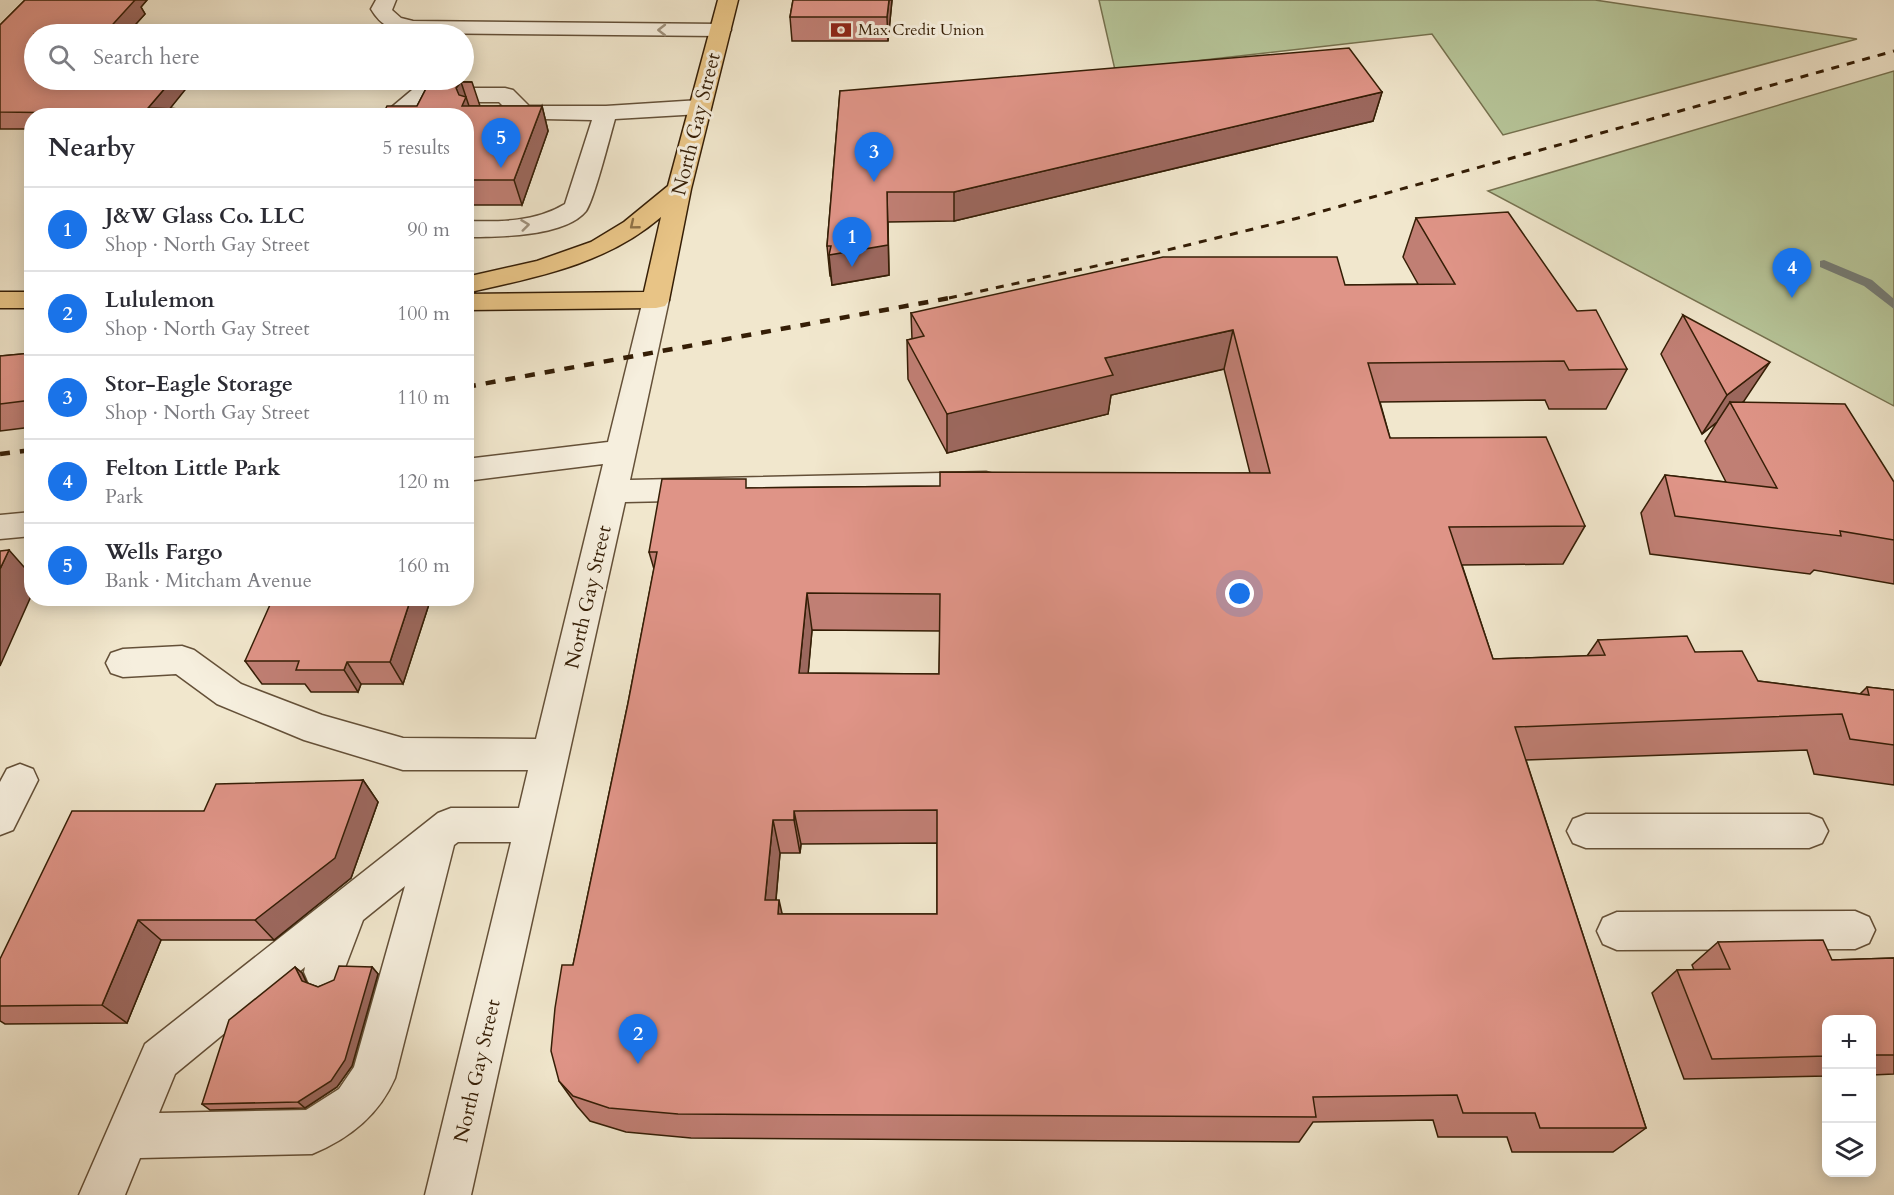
<!DOCTYPE html>
<html lang="en">
<head>
<meta charset="utf-8">
<style>
	body { margin:0; font-family:Cardo,serif; background:#f2f2f3; color:#2b2b33 }
	.controls { position:absolute; right:18px; bottom:18px; display:grid; overflow:hidden; border-radius:12px; box-shadow:0 3px 15px #0003 }
	.controls button { width:54px; height:54px; display:grid; place-items:center; padding:0; border:0; border-bottom:2px solid #e1e1e2; background:#fff; color:#2b2b33; font:30px sans-serif }
	.you { position:absolute; left:1240px; top:594px; width:21px; height:21px; margin:-15px; border:4px solid #fff; border-radius:50%; background:#1a73e8; box-shadow:0 0 0 9px #1a73e833 }
	.badge { display:grid; place-items:center; width:39px; height:39px; border-radius:50%; background:#1a73e8; color:#fff; font-size:20px; font-weight:700 }
	.pin { position:absolute; translate:-50% -50px; filter:drop-shadow(0 2px 3px #0008) }
	.pin::after { content:''; position:absolute; top:32px; width:21px; height:18px; background:inherit; clip-path:polygon(0 0,100% 0,50% 100%) }
	.list { margin:0; padding:0; list-style:none }
	h2 { display:flex; justify-content:space-between; align-items:center; height:78px; margin:0; padding:0 24px; font-size:26px }
	h2 small { font-size:20px; font-weight:400; color:#7c7c81 }
	.list li { display:grid; grid-template-columns:39px 1fr auto; gap:18px; align-items:center; box-sizing:border-box; height:84px; padding:0 24px; border-top:2px solid #e1e1e2 }
	.list b { display:block; font-size:22px; white-space:nowrap }
	.list p { margin:0; font-size:20px; white-space:nowrap; color:#7c7c81 }
	.list em { font-size:20px; font-style:normal; color:#7c7c81 }
	.icon { flex:none; width:33px; height:33px; fill:none; stroke:currentColor; stroke-width:2; stroke-linecap:round; stroke-linejoin:round }
	.map { position:relative; flex:none; width:1894px; height:1195px; overflow:hidden }
	.search { position:absolute; background:#fff; box-shadow:0 3px 15px #0003; left:24px; top:24px; width:450px; height:66px; display:flex; align-items:center; gap:15px; box-sizing:border-box; padding:0 21px; border-radius:33px; color:#7c7c81; font-size:22px }
	.panel { position:absolute; background:#fff; box-shadow:0 3px 15px #0003; left:24px; top:108px; width:450px; height:498px; border-radius:24px }
	.map>svg:first-child { display:block }
	.green { fill:#b7c69a; stroke:#767250; stroke-width:1.5 }
	.lines { fill:none; stroke-linecap:round; stroke-linejoin:round }
	.stream { fill:#757d77; fill-rule:evenodd }
	.minor-casing { stroke:#645038; stroke-width:3 }
	.major-casing { stroke:#351e06; stroke-width:3 }
	.minor { fill:#f6efde; fill-rule:evenodd }
	.major { fill:#e8c486; fill-rule:evenodd }
	.rail-far1 { stroke:#351e06; stroke-width:3; stroke-dasharray:8 8; stroke-linecap:butt }
	.rail { stroke:#351e06; stroke-width:4.5; stroke-dasharray:10 10; stroke-linecap:butt }
	.wall { fill:#c07f74; stroke:#351e06; stroke-width:1.5; fill-rule:evenodd }
	.shaded-wall { fill:#9c685e; stroke:#351e06; stroke-width:1.5 }
	.building { fill:#df9487; stroke:#351e06; stroke-width:1.5; fill-rule:evenodd }
	.oneway { stroke:#9f917d }
	.oneway2 { stroke:#8e7146 }
	.labels { text-anchor:middle; dominant-baseline:central; stroke-width:6; stroke-linejoin:round; paint-order:stroke }
	.far-poi-label { font-size:16px; fill:#351e06; stroke:#f6efde; text-anchor:start }
	.street-label { font-size:20px; fill:#351e06; stroke:#f6efde }
</style>
</head>
<body>
<div class="map">
<svg width="1894" height="1195" viewBox="0 0 1894 1195">
	<rect width="100%" height="100%" fill="#f1e7cd"/>
	<filter id="stains"><feTurbulence type="fractalNoise" baseFrequency=".00333" numOctaves="4"/><feColorMatrix values="0 0 0 0 .2 0 0 0 0 .09 0 0 0 0 .02 0 0 0 .5 -.17"/></filter>
	<radialGradient id="worn" r=".72"><stop offset=".6" stop-color="#630" stop-opacity="0"/><stop offset="1" stop-color="#630" stop-opacity=".3"/></radialGradient>
	<!-- green -->
	<g class="green">
		<polygon points="1099,0 1595,0 1857,39 1503,135 1432,34 1115,70"/>
		<polygon points="1894,71 1894,406 1488,191"/>
	</g>
	<g class="lines">
		<!-- stream -->
		<polygon class="stream" points="1824,260 1872,280 1894,299 1894,309 1864,286 1820,267 1820,261"/>
		<defs>
			<g id="minor">
				<path d="M376,0H396L392,10L401,18L413,21L720,24L727,26L731,30L727,34L720,36L413,33C393,31 381,26 371,9Z"/>
				<path d="M420,88H505L513,90L529,106H606L700,100L708,102L711,107L708,112L700,114L615,119C610,136 594,201 586,211C565,237 497,237 466,237V221C501,222 535,222 565,204L592,120L490,118L487,113L490,108L503,106L499,102H425L407,116H381L412,90Z"/>
				<path d="M656,292L665,294L669,300L630,480L986,472L997,475L1001,483L997,491L986,494L625,502L471,1195H425L511,842H458L454,845L395,1078C379,1115 349,1139 312,1154L140,1158L125,1195H79L145,1044L438,813L451,808H519L528,770H403L304,740L217,704L176,674L123,677L111,673L106,663L111,653L123,649L182,646L194,650L241,684L322,715L403,738L536,739L603,464L466,481V459L608,442L643,300L647,294ZM405,886L354,1067L339,1089L306,1110L159,1113L175,1074L305,967L304,972L310,986L324,992L338,986L363,920Z"/>
				<polygon points="32,512 32,536 0,539 0,515"/>
				<polygon points="20,764 33,769 38,780 13,830 0,835 0,782 7,769"/>
				<polygon points="1586,814 1809,814 1822,819 1828,831 1822,843 1809,848 1586,848 1573,843 1567,831 1573,819"/>
				<polygon points="1855,911 1869,917 1875,930 1869,943 1855,949 1617,950 1603,944 1597,931 1603,918 1617,912"/>
			</g>
			<g id="major">
				<path d="M718,0H738L691,189L669,300L665,306L656,308L466,310V294L644,292L661,217C605,265 536,277 466,293V277L537,261L591,242L624,222L668,186Z"/>
				<rect x="0" y="292" width="32" height="16"/>
			</g>
		</defs>
		<!-- minor casing -->
		<use href="#minor" class="minor-casing"/>
		<!-- major casing -->
		<use href="#major" class="major-casing"/>
		<!-- minor -->
		<use href="#minor" class="minor"/>
		<!-- major -->
		<use href="#major" class="major"/>
		<!-- rail-far1 -->
		<polyline class="rail-far1" points="949,298 1151,254 1298,218 1894,51"/>
		<!-- rail -->
		<g class="rail">
			<polyline points="466,387 955,297"/>
			<polyline points="0,454 32,450"/>
		</g>
	</g>
	<!-- wall -->
	<g class="wall">
		<polygon points="25,0 147,0 141,7 145,14 127,34 34,34 170,108 233,116 32,116 32,129 0,129 0,25"/>
		<polygon points="793,0 892,0 888,41 792,41 790,17"/>
		<polygon points="430,81 472,82 480,106 469,106 542,106 548,131 522,205 466,205 466,116 417,106"/>
		<polygon points="840,91 1382,92 1373,121 954,221 888,222 889,275 832,285 831,276 830,276 827,246"/>
		<path d="M1416,218L1577,311L1627,369L1606,409H1549L1545,400L1380,402L1390,438L1585,526L1563,564L1462,565L1493,659L1587,656L1598,640L1695,652L1758,681L1860,694L1867,687L1894,690V785L1814,774L1807,750L1526,760L1646,1128L1613,1152H1512L1507,1137H1438L1433,1120L1313,1122L1299,1142L691,1138L626,1132L590,1121L577,1106L559,1081L573,965L628,703L654,569L649,552L748,488L940,486L1250,473L1224,369L1111,395L1108,414L947,453L908,379L907,340L912,339L911,313L1345,285L1418,284L1403,257ZM812,630L940,631L939,674L808,673ZM937,843V914H782L776,900L780,853H800L801,844Z"/>
		<polygon points="1683,315 1744,401 1743,402 1894,482 1894,584 1814,570 1810,574 1650,554 1641,513 1665,475 1726,482 1705,441 1717,422 1702,434 1661,354"/>
		<polygon points="32,353 32,427 0,431 0,356"/>
		<polygon points="431,598 403,684 361,684 358,692 311,692 305,684 262,684 245,661"/>
		<polygon points="363,780 378,802 351,878 274,940 161,940 127,1023 5,1024 0,1021 0,959 204,811"/>
		<polygon points="1718,942 1832,960 1894,958 1894,1074 1872,1075 1872,1020 1827,1020 1827,1076 1684,1079 1652,993 1677,970 1694,970 1692,965"/>
		<polygon points="295,967 302,973 307,983 318,987 372,967 378,974 352,1066 337,1087 305,1108 210,1110 202,1104"/>
	</g>
	<!-- shaded-wall -->
	<g class="shaded-wall">
		<polygon points="127,0 147,0 141,7 145,14 127,34 104,34"/>
		<polygon points="889,0 892,0 888,41 887,17"/>
		<polygon points="172,80 193,80 164,116 148,108"/>
		<polygon points="461,82 469,106 465,116 456,88"/>
		<polygon points="1382,92 1373,121 954,221 954,192"/>
		<polygon points="542,106 548,131 522,205 514,180"/>
		<polygon points="230,111 233,116 226,116"/>
		<polygon points="887,192 889,275 832,285 829,255"/>
		<polygon points="1233,330 1224,369 1111,395 1108,414 947,453 947,414 1105,358"/>
		<polygon points="1770,362 1744,401 1734,409 1730,402 1717,422 1702,434 1727,395"/>
		<polygon points="9,550 32,576 32,594 0,666 0,569"/>
		<polygon points="807,593 812,630 805,709 799,673"/>
		<polygon points="411,598 431,598 403,684 390,662"/>
		<polygon points="347,662 361,684 358,692 344,670"/>
		<polygon points="363,780 378,802 351,878 274,940 255,920"/>
		<polygon points="794,811 801,844 800,853 794,820"/>
		<polygon points="773,820 780,853 773,931 765,900"/>
		<polygon points="779,900 786,931 778,914"/>
		<polygon points="138,920 161,940 127,1023 102,1005"/>
		<polygon points="295,967 302,973 309,988 302,981"/>
		<polygon points="372,967 378,974 352,1066 337,1087 305,1108 298,1102"/>
	</g>
	<!-- building -->
	<g class="building">
		<polygon points="25,0 135,0 104,34 34,34 34,80 172,80 148,108 230,111 226,116 72,116 74,113 0,112 0,25"/>
		<polygon points="793,0 889,0 887,17 790,17"/>
		<polygon points="1349,48 1382,92 954,192 887,192 888,245 829,255 831,246 827,246 840,91"/>
		<polygon points="430,81 472,82 461,82 456,88 459,95 466,97 462,106 542,106 514,180 466,180 466,116 382,116 387,106 417,106"/>
		<path d="M1508,212L1577,311L1596,310L1627,369L1569,370L1564,361L1368,363L1390,438L1546,437L1585,526L1449,527L1493,659L1605,655L1598,640L1687,636L1695,652L1742,651L1758,681L1869,695L1867,687L1894,690V745L1850,739L1842,714L1515,727L1646,1128H1540L1535,1113H1463L1457,1095L1313,1097L1316,1117L678,1114L609,1108L573,1096L559,1081L551,1051L555,1008L562,965H573L628,703L657,552H649L662,479H746V488L940,486V472L1270,473L1233,330L1105,358L1113,375L947,414L907,340L924,336L911,313L1163,257H1337L1345,285L1455,284L1416,218ZM807,593L940,594L939,674L799,673ZM937,810V914H778L779,900H765L773,820H794V811Z"/>
		<polygon points="1683,315 1770,362 1727,395"/>
		<polygon points="32,353 32,400 0,404 0,356"/>
		<polygon points="1730,402 1845,404 1894,482 1894,540 1840,531 1841,536 1675,516 1665,475 1777,488"/>
		<polygon points="9,550 0,569 0,551"/>
		<polygon points="273,598 411,598 390,662 347,662 344,670 296,670 299,661 245,661"/>
		<polygon points="363,780 335,858 255,920 138,920 102,1005 0,1006 0,959 72,811 204,811 216,784"/>
		<polygon points="1823,940 1832,960 1894,958 1894,1055 1872,1055 1872,1020 1827,1020 1827,1056 1712,1059 1677,970 1730,969 1718,942"/>
		<polygon points="339,966 372,967 345,1060 331,1081 298,1102 202,1104 229,1020 295,967 302,981 318,987 334,980"/>
	</g>
	<!-- one-way arrows -->
	<defs><path id="oneway-chevron" d="M-2-3.5L2.5 0L-2 3.5" fill="none" stroke-width="1.6" stroke-linecap="round" stroke-linejoin="round" transform="scale(1.5)"/></defs>
	<g class="oneway">
		<use href="#oneway-chevron" transform="translate(662 30) rotate(180)"/>
		<use href="#oneway-chevron" transform="translate(525 225) rotate(-7)"/>
	</g>
	<use class="oneway2" href="#oneway-chevron" transform="translate(634 225) rotate(141)"/>
	<!-- icons -->
	<defs>
		<symbol id="bank-bare" viewBox="-9 -9 18 18"><path d="M-6-4H6V4H-6ZM0-2.3a2.3 2.3 0 1 0 0 4.6a2.3 2.3 0 1 0 0-4.6Z" fill="#8f2418" stroke="#f6efde" stroke-width="2.5" paint-order="stroke"/></symbol>
	</defs>
	<g fill-rule="evenodd">
		<use href="#bank-bare" x="826" y="15" width="30" height="30"/>
	</g>
	<g class="labels">
		<!-- far-poi labels -->
		<g class="far-poi-label">
			<text x="858" y="30">Max Credit Union</text>
		</g>
		<!-- street labels -->
		<g class="street-label">
			<text transform="translate(696 124) rotate(-76)">North Gay Street</text>
			<text transform="translate(588 597) rotate(-77)">North Gay Street</text>
			<text transform="translate(477 1071) rotate(-77)">North Gay Street</text>
		</g>
	</g>
	<rect width="100%" height="100%" filter="url(#stains)"/>
	<rect width="100%" height="100%" fill="url(#worn)"/>
</svg>
<div class="controls">
<button>+</button>
<button>−</button>
<button><svg class="icon" aria-label="layers" viewBox="0 0 24 24"><path d="M12 4l9 5-9 5-9-5zM3 14l9 5 9-5"/></svg></button>
</div>
<div class="you"></div>
<div class="pin badge" style="left:852px;top:267px">1</div>
<div class="pin badge" style="left:638px;top:1064px">2</div>
<div class="pin badge" style="left:874px;top:182px">3</div>
<div class="pin badge" style="left:1792px;top:298px">4</div>
<div class="pin badge" style="left:501px;top:168px">5</div>
<div class="search"><svg class="icon" aria-label="search" viewBox="0 0 24 24"><circle cx="10" cy="10" r="6"/><path d="M15 15l6 6"/></svg>Search here</div>
<section class="panel">
<h2>Nearby<small>5 results</small></h2>
<ul class="list">
<li><span class="badge">1</span><div><b>J&amp;W Glass Co. LLC</b><p>Shop · North Gay Street</p></div><em>90 m</em></li>
<li><span class="badge">2</span><div><b>Lululemon</b><p>Shop · North Gay Street</p></div><em>100 m</em></li>
<li><span class="badge">3</span><div><b>Stor-Eagle Storage</b><p>Shop · North Gay Street</p></div><em>110 m</em></li>
<li><span class="badge">4</span><div><b>Felton Little Park</b><p>Park</p></div><em>120 m</em></li>
<li><span class="badge">5</span><div><b>Wells Fargo</b><p>Bank · Mitcham Avenue</p></div><em>160 m</em></li>
</ul>
</section>
</div>
</body>
</html>
